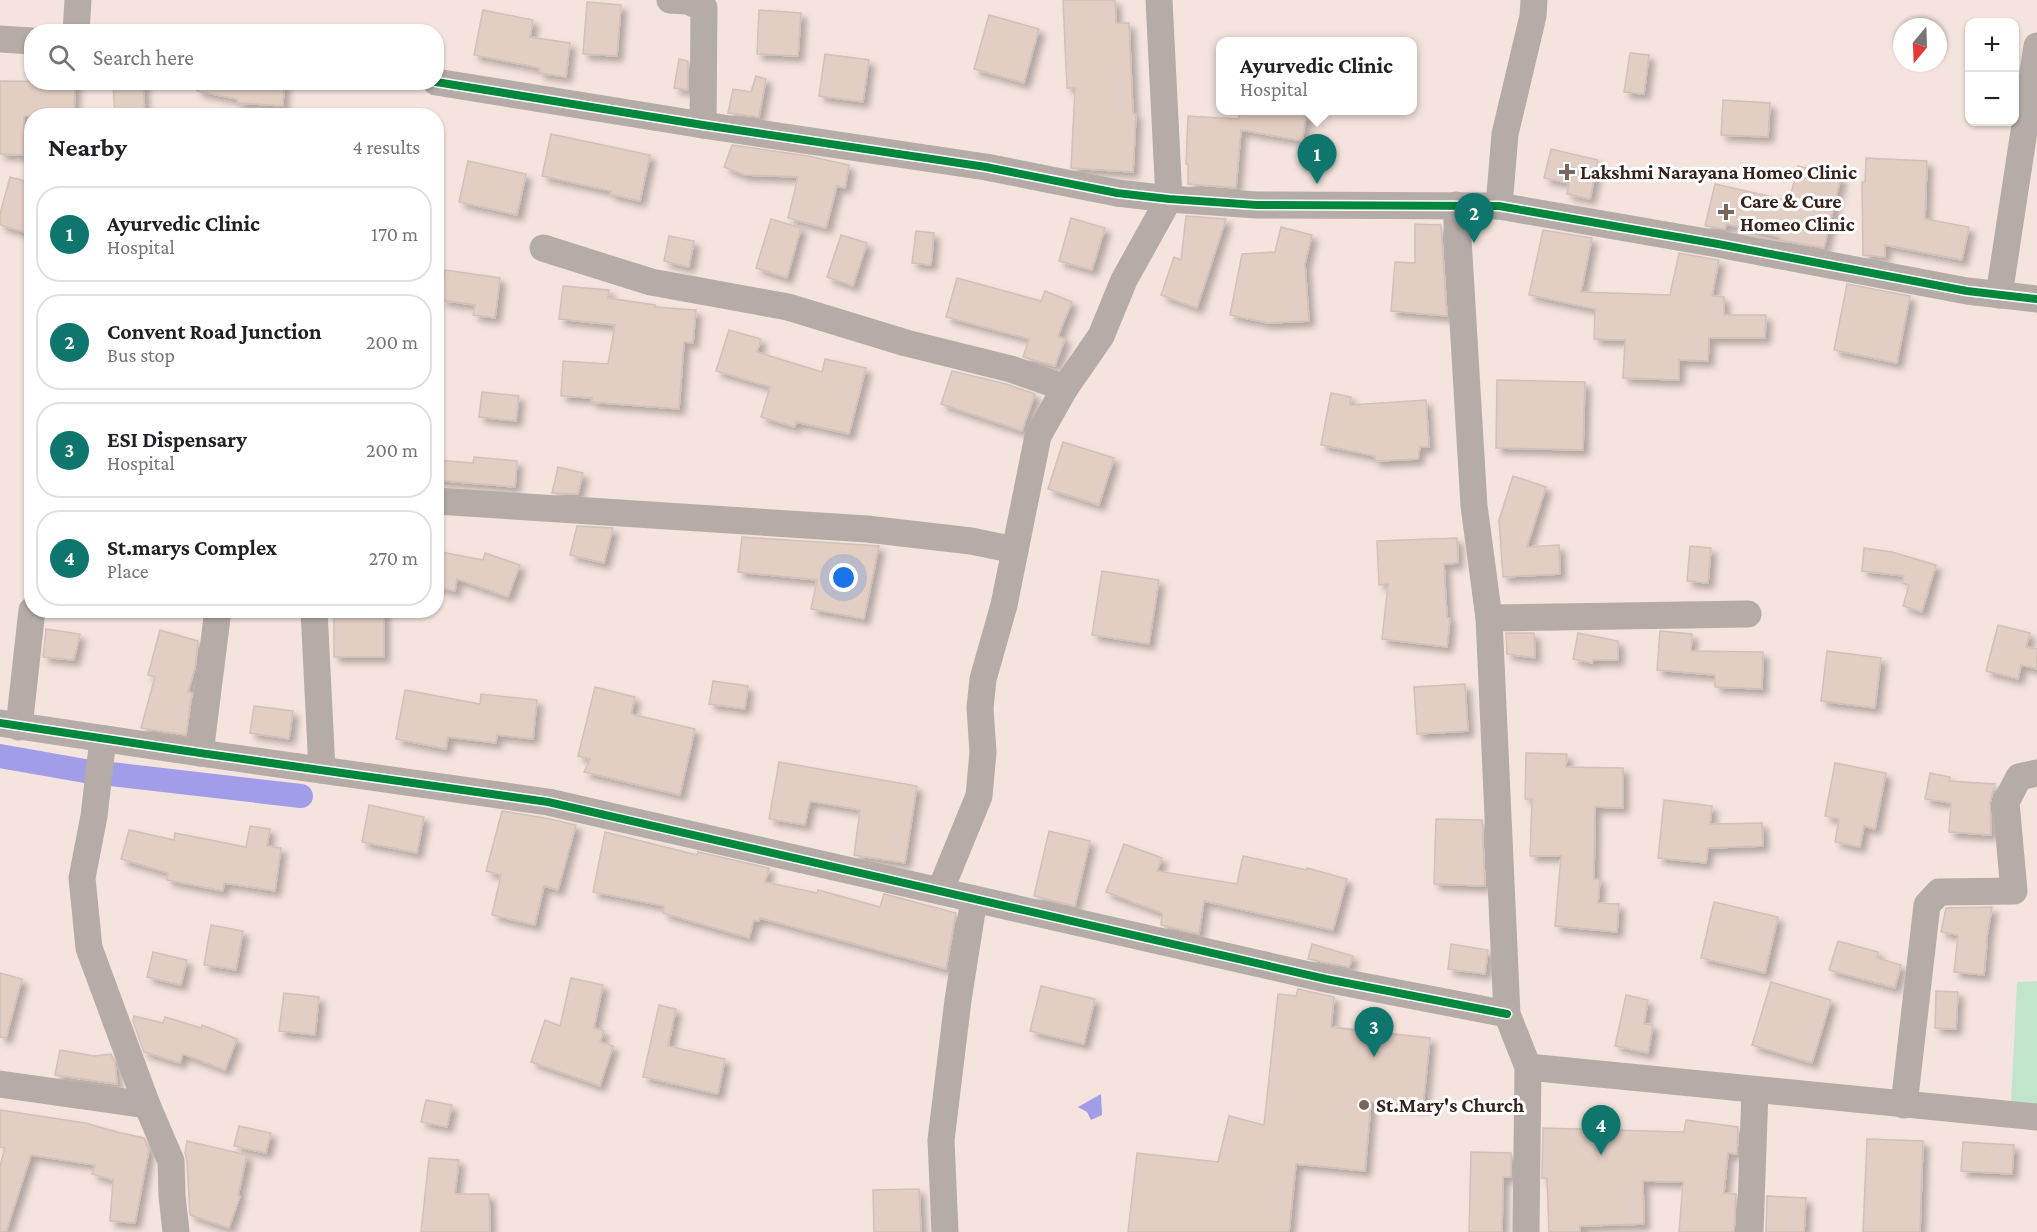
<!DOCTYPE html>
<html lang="en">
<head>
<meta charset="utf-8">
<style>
	body { margin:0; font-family:"Crimson Pro",serif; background:#f2f2f2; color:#202124 }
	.controls { position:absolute; right:18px; top:18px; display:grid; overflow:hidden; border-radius:12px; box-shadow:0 2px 4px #0004 }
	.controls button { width:54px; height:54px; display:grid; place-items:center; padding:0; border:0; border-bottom:2px solid #e0e0e0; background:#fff; color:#202124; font:30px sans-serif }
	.compass { position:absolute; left:1893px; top:18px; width:54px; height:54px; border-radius:50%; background:#fff; box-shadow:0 2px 4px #0004; rotate:199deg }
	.you { position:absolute; left:844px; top:578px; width:21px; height:21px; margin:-15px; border:4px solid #fff; border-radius:50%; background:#1a73e8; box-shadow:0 0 0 9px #1a73e833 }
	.badge { display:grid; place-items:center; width:39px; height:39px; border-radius:50%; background:#0f766e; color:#fff; font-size:20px; font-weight:700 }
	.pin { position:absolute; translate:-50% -50px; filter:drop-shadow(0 2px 3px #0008) }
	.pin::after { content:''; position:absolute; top:32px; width:21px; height:18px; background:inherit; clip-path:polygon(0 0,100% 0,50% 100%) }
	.popup { position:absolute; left:1216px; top:37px; width:201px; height:78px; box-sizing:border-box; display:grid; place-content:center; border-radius:12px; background:#fff; filter:drop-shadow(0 2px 4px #0005); font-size:20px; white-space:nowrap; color:#757577 }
	.popup b { font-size:22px; color:#202124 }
	.popup::after { content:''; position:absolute; left:50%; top:100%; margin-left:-12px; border:12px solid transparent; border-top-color:#fff }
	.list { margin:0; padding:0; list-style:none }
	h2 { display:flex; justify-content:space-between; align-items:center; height:78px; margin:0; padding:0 24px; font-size:26px }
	h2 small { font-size:20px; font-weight:400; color:#757577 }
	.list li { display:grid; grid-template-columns:39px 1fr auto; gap:18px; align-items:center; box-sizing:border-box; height:96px; margin:0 12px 12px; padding:0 12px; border:2px solid #e0e0e0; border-radius:24px }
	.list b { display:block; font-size:22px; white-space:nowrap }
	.list p { margin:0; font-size:20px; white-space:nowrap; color:#757577 }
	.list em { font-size:20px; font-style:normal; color:#757577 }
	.icon { flex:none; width:33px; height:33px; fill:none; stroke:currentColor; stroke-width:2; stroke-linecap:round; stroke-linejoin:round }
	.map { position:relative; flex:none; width:2037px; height:1232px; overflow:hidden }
	.search { position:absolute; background:#fff; box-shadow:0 2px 4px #0004; left:24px; top:24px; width:420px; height:66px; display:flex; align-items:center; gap:15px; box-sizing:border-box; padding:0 21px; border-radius:24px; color:#757577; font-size:22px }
	.panel { position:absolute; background:#fff; box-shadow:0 2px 4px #0004; left:24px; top:108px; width:420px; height:510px; border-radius:24px }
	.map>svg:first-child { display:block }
	.green { fill:#c1e5cb }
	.water { fill:#a29de8 }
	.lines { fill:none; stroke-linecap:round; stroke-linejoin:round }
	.canal { stroke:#a29de8; stroke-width:24 }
	.building { fill:#e2cec3; stroke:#d1c1b9; stroke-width:1.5; filter:url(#shadow) }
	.minor { stroke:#b5aca8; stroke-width:27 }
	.cycleway-casing { stroke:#fff; stroke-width:11 }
	.cycleway { stroke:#00873e; stroke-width:8 }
	.poi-dot { fill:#78665f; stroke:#fff; stroke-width:2 }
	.labels { text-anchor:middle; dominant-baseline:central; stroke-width:6; stroke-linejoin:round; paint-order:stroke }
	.poi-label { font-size:20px; font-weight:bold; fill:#35221b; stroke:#fff; text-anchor:start }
</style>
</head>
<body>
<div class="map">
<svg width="2037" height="1232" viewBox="0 0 2037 1232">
	<defs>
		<filter id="shadow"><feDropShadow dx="5.5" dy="5.5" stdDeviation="3" flood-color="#0004"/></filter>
	</defs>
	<rect width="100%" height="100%" fill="#f5e4de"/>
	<!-- green -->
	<polygon class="green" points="2037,981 2037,1106 2011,1104 2017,982"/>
	<!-- water -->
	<polygon class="water" points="1101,1094 1102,1115 1091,1120 1087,1112 1078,1107"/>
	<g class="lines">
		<!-- canal -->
		<polyline class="canal" points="0,756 85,771 301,796"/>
	</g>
	<!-- building -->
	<g class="building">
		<polygon points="1063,0 1115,0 1116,23 1129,23 1133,114 1136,114 1133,172 1071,168 1075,88 1067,88"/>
		<polygon points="587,2 621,5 617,56 583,54"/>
		<polygon points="483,10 533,20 530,37 570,43 566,77 539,73 540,68 474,55"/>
		<polygon points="759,10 801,13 798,56 757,54"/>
		<polygon points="989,15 1039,29 1024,83 974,69"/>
		<polygon points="1630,53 1649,55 1644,94 1624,92"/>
		<polygon points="825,54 869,60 863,102 819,96"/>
		<polygon points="679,59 688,61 688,90 674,88"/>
		<polygon points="756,76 766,79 759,117 728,113 733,89 751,92"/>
		<polygon points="0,81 75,82 74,116 24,116 23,155 0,154"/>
		<polygon points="113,82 143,82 145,116 115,116"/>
		<polygon points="198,82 284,82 283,106 237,103 237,99 197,91"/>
		<polygon points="1723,100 1770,103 1768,137 1721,135"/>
		<polygon points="1242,111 1307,111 1302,141 1241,130 1236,188 1188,184 1188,164 1186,164 1188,116 1238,119"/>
		<polygon points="551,134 650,155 640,201 610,194 611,191 542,176"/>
		<polygon points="732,145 808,156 849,165 845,188 837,186 826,228 788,218 798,177 745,175 724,167"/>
		<polygon points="1551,149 1598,160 1590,199 1567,194 1569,183 1544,178"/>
		<polygon points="1866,158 1927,161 1925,219 1969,227 1962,260 1885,245 1885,257 1863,255 1862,182 1865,182"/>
		<polygon points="468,161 526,174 517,215 459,202"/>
		<polygon points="1798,166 1841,177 1824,248 1780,240 1780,237 1726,224 1725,229 1705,226 1715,184 1789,201"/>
		<polygon points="10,177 32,183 32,234 0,225 0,214"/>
		<polygon points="1186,216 1226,219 1197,308 1161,295 1174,257 1181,260"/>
		<polygon points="1071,218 1105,228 1092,270 1059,261"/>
		<polygon points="771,219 801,228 787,278 756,268"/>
		<polygon points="1415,224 1441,225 1447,316 1391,311 1395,262 1415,263"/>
		<polygon points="1281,227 1312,235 1305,264 1309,321 1268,323 1230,315 1242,254 1275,252"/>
		<polygon points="1543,230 1592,238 1581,292 1670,295 1679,253 1719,260 1712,296 1724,297 1724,315 1766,315 1765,338 1709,338 1708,361 1679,360 1679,380 1623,378 1625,340 1594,339 1595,309 1529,295"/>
		<polygon points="916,231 934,233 931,265 912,263"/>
		<polygon points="841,235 867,243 853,286 827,277"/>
		<polygon points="669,236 694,241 689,267 664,261"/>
		<polygon points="445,270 500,278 495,318 473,315 475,305 441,300"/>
		<polygon points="957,278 1041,301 1045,291 1072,302 1058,336 1065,339 1055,366 1023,357 1029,339 946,317"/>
		<polygon points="1847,284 1910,296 1897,363 1834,350"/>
		<polygon points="563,286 609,290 608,298 655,305 655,307 696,310 693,343 684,342 679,409 591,402 592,398 561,396 563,361 608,364 615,325 559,319"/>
		<polygon points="729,330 761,339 757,352 822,372 825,359 866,368 849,434 796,422 795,427 761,417 770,387 716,371"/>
		<polygon points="952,371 1006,384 1035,394 1022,431 941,404"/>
		<polygon points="1497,380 1585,382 1583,450 1496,448"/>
		<polygon points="482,392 519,396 516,421 479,417"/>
		<polygon points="1331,393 1351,397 1350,405 1426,400 1429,447 1420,447 1418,459 1375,461 1375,456 1321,445"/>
		<polygon points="1063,442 1114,458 1099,505 1048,489"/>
		<polygon points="474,457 517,461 515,487 436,480 436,460 473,463"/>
		<polygon points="558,467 583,473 578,494 552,493"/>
		<polygon points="1513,476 1546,487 1527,547 1559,545 1560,574 1503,577 1499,520"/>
		<polygon points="577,526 613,528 604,563 570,555"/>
		<polygon points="742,537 879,546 864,619 811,609 817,580 738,572"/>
		<polygon points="1457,538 1458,563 1444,564 1447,618 1450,618 1447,647 1382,639 1388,584 1379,585 1377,541"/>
		<polygon points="1690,546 1711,548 1708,583 1687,581"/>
		<polygon points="1864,548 1892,552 1936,565 1922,612 1903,606 1909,585 1902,583 1904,576 1862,571"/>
		<polygon points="436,551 483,560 485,553 520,565 508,597 457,579 455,591 436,587"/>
		<polygon points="1102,571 1159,580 1149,644 1092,635"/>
		<rect x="334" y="610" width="50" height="47"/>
		<polygon points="1998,625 2030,633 2026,647 2037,649 2037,669 2021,665 2018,679 1986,671"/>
		<polygon points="46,629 80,634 74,660 43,657"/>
		<polygon points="160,630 198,641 195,668 188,692 192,693 186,735 141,728 155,677 148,675"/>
		<polygon points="1660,631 1692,634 1691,651 1763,652 1762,689 1715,687 1715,675 1657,670"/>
		<polygon points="1506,633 1534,633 1535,658 1507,654"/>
		<polygon points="1578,633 1618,641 1618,660 1593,660 1592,663 1573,659"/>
		<polygon points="1827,651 1881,658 1875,708 1821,701"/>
		<polygon points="713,681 748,686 745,709 709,704"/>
		<polygon points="1465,684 1468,731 1417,734 1414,687"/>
		<polygon points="595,687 635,697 631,714 695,729 680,795 584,772 590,759 578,756"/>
		<polygon points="405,690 480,704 481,694 537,700 533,739 497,735 496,743 448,737 446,749 396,739"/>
		<polygon points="254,706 293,711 289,739 250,733"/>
		<polygon points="1526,753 1567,754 1566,767 1623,768 1623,808 1595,807 1594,879 1600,879 1598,903 1619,904 1617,932 1555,926 1561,856 1530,856 1532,799 1525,799"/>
		<polygon points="779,762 917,786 905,863 854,855 860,810 810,801 805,825 769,819"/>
		<polygon points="1835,763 1886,773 1875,829 1864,826 1860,847 1835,842 1839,819 1825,816"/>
		<polygon points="1930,773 1950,777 1949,781 1995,784 1990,803 1991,835 1949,832 1951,803 1925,799"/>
		<polygon points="1664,800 1712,806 1710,824 1762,823 1763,846 1708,848 1706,863 1658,858"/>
		<polygon points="369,805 424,817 417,853 362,842"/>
		<polygon points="502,811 545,818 576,825 558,890 544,886 535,925 492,915 501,875 486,871"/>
		<polygon points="1436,819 1482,820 1485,886 1434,884"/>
		<polygon points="250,826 270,829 267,846 281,848 275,891 224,883 223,891 167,880 168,873 121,859 129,830 174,840 175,833 246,847"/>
		<polygon points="1049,831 1090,841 1075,906 1034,896"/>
		<polygon points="605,832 697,855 698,852 769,868 765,882 817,893 818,890 880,907 884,894 956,913 946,969 760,918 759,921 754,920 749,938 663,913 664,906 593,892"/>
		<polygon points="1124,844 1162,858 1157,871 1237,884 1243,856 1307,870 1307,868 1347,879 1333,930 1204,901 1199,934 1161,925 1162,913 1106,892"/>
		<polygon points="1714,902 1778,917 1765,973 1701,958"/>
		<polygon points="1992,907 1986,943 1987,943 1984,975 1954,972 1958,935 1941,932 1946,908"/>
		<polygon points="211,925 243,931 236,970 204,965"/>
		<polygon points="1838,941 1878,952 1877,958 1901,965 1895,988 1829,970"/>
		<polygon points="1312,944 1353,956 1349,967 1308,959"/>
		<polygon points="1451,944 1488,950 1485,974 1448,969"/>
		<polygon points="153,952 187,960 181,985 147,977"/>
		<polygon points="0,973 22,979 6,1038 0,1037"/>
		<polygon points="571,978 603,985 594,1028 604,1031 600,1042 613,1046 600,1086 531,1062 545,1020 560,1026"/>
		<polygon points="1771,982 1831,1000 1812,1063 1752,1045"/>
		<polygon points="1041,986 1095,999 1084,1044 1030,1031"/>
		<polygon points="1298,989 1334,997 1331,1027 1430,1038 1423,1107 1371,1102 1365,1171 1296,1164 1289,1232 1128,1232 1137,1153 1218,1162 1229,1116 1264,1125 1278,994 1296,996"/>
		<polygon points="1936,991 1958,992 1956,1029 1935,1028"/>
		<polygon points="284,993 319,997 315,1035 279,1031"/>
		<polygon points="1626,995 1648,1000 1644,1024 1653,1025 1648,1053 1615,1046"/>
		<polygon points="659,1005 676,1009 668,1046 725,1059 718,1094 643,1077"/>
		<polygon points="134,1016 163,1023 165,1017 201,1028 202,1025 237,1039 225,1070 183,1054 180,1063 144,1052 133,1021"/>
		<polygon points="60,1050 94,1056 111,1054 115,1063 117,1084 55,1075"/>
		<polygon points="426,1100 452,1105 447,1127 421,1122"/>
		<polygon points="0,1110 85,1123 117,1132 144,1138 149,1150 135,1223 110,1221 113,1180 92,1174 95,1165 31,1155 6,1232 0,1232 0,1166 5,1148 0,1147"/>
		<polygon points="1686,1120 1738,1127 1737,1154 1728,1153 1724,1193 1736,1194 1734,1232 1679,1232 1683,1182 1643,1181 1644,1224 1580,1226 1580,1232 1549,1232 1547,1178 1542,1178 1543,1128 1684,1132"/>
		<polygon points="239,1126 271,1133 266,1153 234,1146"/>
		<polygon points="1867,1139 1923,1141 1920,1232 1863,1232"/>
		<polygon points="187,1141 247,1155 238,1196 240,1196 229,1228 190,1215 187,1161 185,1153"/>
		<polygon points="1963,1142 2014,1145 2012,1174 1961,1171"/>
		<polygon points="1471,1152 1511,1153 1511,1177 1503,1177 1502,1232 1469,1232"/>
		<polygon points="429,1158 459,1160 455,1194 489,1194 490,1232 421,1232"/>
		<polygon points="919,1189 921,1232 874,1232 873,1190"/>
		<polygon points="1767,1196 1806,1198 1804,1232 1766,1232"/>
	</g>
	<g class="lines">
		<!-- minor -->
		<g class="minor">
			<polyline points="670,0 687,1 704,8 703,125"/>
			<polyline points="76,32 78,0"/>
			<polyline points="0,39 32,41"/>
			<polyline points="436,82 703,125 986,167 1117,193 1169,199 1257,205 1499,206 1718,244 1967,291 2037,299"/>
			<polyline points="1456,205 1474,506 1489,618 1507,1014 1528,1067 1526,1232"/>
			<polyline points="1499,206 1505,134 1533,16 1534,0"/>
			<polyline points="543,248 651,282 788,307 906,343 1011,369 1065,388"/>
			<polyline points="1999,295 2037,46"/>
			<polyline points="436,501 867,529 971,541 1015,550"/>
			<polyline points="314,610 322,770"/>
			<polyline points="1489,618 1748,614"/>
			<polyline points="0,723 200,753 548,802 1326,979 1507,1014"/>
			<polyline points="19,727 32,610"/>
			<polyline points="103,739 94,816 82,878 89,948 147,1105 171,1161 172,1196 176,1232"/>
			<polyline points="200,753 218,610"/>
			<polyline points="940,891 979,796 983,752 980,708 983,679 1004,605 1038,436 1065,388 1101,336 1124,280 1169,199 1159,0"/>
			<polyline points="1528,1067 2037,1117"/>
			<polyline points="0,1084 147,1105"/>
			<polyline points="1904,1105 1927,905 1939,892 2014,891 2006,802 2019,777 2037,773"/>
			<polyline points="945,1232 941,1140 958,1000 974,899"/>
			<polyline points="1750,1232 1755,1091"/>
		</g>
		<defs>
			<g id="cycleway">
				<polyline points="436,82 703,125 986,167 1117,193 1169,199 1257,205 1499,206 1718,244 1967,291 2037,299"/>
				<polyline points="0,723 200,753 548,802 1326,979 1507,1014"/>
			</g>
		</defs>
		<!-- cycleway casing -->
		<use href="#cycleway" class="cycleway-casing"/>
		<!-- cycleway -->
		<use href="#cycleway" class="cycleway"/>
	</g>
	<!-- markers -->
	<g class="poi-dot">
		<path d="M1564 163h6v6h6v6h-6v6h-6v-6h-6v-6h6z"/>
		<path d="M1723 203h6v6h6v6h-6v6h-6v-6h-6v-6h6z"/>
		<circle cx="1364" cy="1105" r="6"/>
	</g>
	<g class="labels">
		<!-- poi labels -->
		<g class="poi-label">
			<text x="1580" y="172">Lakshmi Narayana Homeo Clinic</text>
			<text x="1740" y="201">Care &amp; Cure<tspan x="1740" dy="23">Homeo Clinic</tspan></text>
			<text x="1376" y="1105">St.Mary's Church</text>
		</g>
	</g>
</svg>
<div class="controls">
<button>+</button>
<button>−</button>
</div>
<svg class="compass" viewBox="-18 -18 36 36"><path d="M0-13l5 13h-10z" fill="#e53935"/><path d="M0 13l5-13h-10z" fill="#757577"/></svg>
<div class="you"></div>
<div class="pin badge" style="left:1317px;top:184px">1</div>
<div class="popup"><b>Ayurvedic Clinic</b>Hospital</div>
<div class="pin badge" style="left:1474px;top:243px">2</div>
<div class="pin badge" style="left:1374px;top:1057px">3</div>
<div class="pin badge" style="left:1601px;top:1155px">4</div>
<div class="search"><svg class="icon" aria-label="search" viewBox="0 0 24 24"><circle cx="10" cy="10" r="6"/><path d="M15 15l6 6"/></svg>Search here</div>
<section class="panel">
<h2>Nearby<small>4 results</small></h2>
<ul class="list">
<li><span class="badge">1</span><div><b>Ayurvedic Clinic</b><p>Hospital</p></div><em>170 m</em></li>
<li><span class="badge">2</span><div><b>Convent Road Junction</b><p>Bus stop</p></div><em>200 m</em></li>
<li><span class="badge">3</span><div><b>ESI Dispensary</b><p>Hospital</p></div><em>200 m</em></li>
<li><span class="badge">4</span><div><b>St.marys Complex</b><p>Place</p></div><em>270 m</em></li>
</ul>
</section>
</div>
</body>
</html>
